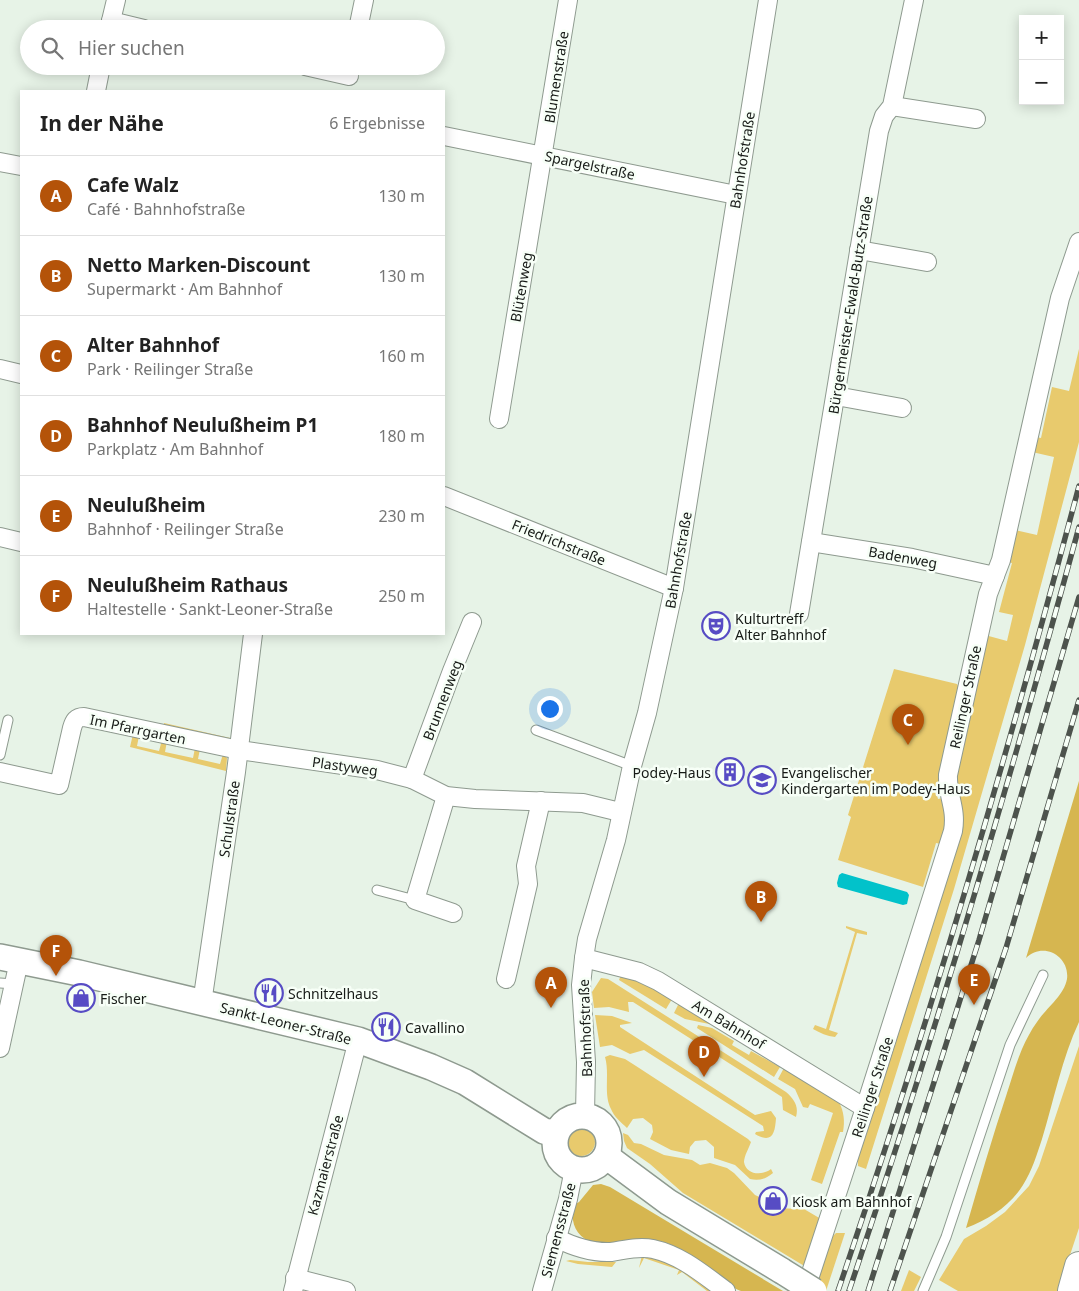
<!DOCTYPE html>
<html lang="de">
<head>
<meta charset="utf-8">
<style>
	body { margin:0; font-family:"Noto Sans",sans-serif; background:#f6f6f6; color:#222 }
	.controls { position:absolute; right:15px; top:15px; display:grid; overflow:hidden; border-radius:0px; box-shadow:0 2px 12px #0003 }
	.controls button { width:45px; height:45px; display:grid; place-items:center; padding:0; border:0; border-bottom:1px solid #e0e0e0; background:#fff; color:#222; font:25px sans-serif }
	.you { position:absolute; left:549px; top:708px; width:18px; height:18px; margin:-12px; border:4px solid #fff; border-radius:50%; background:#1a73e8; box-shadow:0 0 0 8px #1a73e833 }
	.badge { display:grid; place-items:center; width:32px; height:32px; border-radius:50%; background:#b45309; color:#fff; font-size:16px; font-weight:700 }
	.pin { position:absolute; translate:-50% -41px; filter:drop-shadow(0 1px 2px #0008) }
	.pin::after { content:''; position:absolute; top:26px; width:18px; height:15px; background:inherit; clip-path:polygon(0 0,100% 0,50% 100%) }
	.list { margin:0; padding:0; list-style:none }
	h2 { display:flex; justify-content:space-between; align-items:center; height:65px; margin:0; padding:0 20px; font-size:21px }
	h2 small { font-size:16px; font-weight:400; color:#767676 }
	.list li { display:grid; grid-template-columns:32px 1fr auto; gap:15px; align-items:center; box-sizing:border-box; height:80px; padding:0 20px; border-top:1px solid #e0e0e0 }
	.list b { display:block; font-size:19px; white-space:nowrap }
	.list p { margin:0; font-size:16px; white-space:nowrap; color:#767676 }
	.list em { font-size:16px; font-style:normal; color:#767676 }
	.icon { flex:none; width:28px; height:28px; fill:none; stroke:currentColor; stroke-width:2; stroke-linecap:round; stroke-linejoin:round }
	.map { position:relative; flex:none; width:1079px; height:1291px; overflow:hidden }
	.search { position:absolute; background:#fff; box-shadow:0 2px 12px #0003; left:20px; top:20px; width:425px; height:55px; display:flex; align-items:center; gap:12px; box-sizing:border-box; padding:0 18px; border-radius:28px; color:#767676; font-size:19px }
	.panel { position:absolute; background:#fff; box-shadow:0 2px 12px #0003; left:20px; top:90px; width:425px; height:545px; border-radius:0px }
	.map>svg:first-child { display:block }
	.green { fill:#e8ca6d }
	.forest { fill:#d6b650 }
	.water { fill:#02c2ca }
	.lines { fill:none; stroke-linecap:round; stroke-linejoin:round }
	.lane-casing { stroke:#8e9a8f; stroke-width:11 }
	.street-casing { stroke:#8e9a8f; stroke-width:20 }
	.secondary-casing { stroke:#8e9a8f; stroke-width:28 }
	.primary-casing { stroke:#8e9a8f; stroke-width:30 }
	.lane { stroke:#fff; stroke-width:9 }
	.street { stroke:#fff; stroke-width:18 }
	.secondary { stroke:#fff; stroke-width:25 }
	.primary { stroke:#fff; stroke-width:28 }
	.rail-casing { stroke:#4d534d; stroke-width:5.5 }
	.rail { stroke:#f7fff7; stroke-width:4; stroke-dasharray:11; stroke-linecap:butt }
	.secondary-bridge-casing { stroke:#8e9a8f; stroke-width:28; stroke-linecap:butt }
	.secondary-bridge { stroke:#fff; stroke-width:25 }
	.labels { text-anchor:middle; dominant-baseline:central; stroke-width:5; stroke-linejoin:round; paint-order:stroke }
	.street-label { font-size:14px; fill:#171b17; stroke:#f7fff7 }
	.poi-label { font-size:14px; fill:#171b17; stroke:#f7fff7; text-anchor:start }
</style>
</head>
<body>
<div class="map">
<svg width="1079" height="1291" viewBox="0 0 1079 1291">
	<rect width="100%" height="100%" fill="#e7f3e7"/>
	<!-- green -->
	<g class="green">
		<polygon points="1079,349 1079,442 1025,645 954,889 866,1169 858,1166 858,1152 923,949 954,780 985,635 1007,641 1013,615 999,612 1012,563 1008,562 1015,530 1037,535 1054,457 1032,452 1036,437 1041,438 1052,387 1069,391"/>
		<polygon points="894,669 957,684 959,688 940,786 935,787 938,799 943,798 946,825 941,844 936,843 923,887 838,860 851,817 848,815"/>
		<polygon points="164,723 230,738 228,740 164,726"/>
		<polygon points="133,734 139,736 137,746 159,751 162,740 167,741 165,752 193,758 195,748 200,749 198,759 220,764 223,754 227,758 226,771 130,747"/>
		<path d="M846,926L867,932V935L857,933L829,1030L838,1033L835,1037C827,1036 820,1033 813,1029L815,1025L826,1029L855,932L846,928Z"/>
		<polygon points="621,975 639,980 672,999 666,1009 619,980"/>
		<path d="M601,978L608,979L786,1092C794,1099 799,1106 796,1117L783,1110L782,1097L633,1002H628L629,1012L609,1007L594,1008L592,992Z"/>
		<polygon points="679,1003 714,1025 685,1019 674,1013"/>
		<path d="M595,1015L612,1016L632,1023L620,1025V1027L755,1115L771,1111L776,1118C775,1134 772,1144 755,1134L756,1132L764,1131L763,1126L644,1050L630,1054L612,1045L600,1047Z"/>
		<polygon points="698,1025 712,1028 734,1041 732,1045 749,1055 751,1051 780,1067 774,1077 697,1028"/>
		<polygon points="1079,1046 1079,1228 1058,1291 958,1291 939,1280 964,1239 986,1226 1005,1212 1029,1186 1039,1166"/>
		<path d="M610,1055L625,1059L636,1066L748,1139L751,1142C749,1148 744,1156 744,1162C746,1175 762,1176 771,1169L773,1173C766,1179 759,1181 750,1179L735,1165L714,1158V1147L706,1140L695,1141L690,1147L689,1154L671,1150L650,1139L653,1132L652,1125L643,1118L633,1119L627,1128C621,1122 614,1117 611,1109C603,1094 610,1074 605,1057Z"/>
		<path d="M785,1066L839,1102C844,1112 845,1121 843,1132H840L822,1184L811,1180L833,1113L810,1104L808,1108L803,1107L795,1089L778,1079Z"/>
		<circle cx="581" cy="1142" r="14"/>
		<polygon points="623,1133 628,1135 634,1143 641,1144 664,1155 692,1160 700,1165 710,1163 727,1168 734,1173 755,1195 764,1199 767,1205 772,1208 804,1209 821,1219 806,1267 683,1193 650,1164 627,1148 624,1141"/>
		<polygon points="836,1233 845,1233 826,1291 813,1291 833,1236"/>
		<polygon points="642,1255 672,1264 711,1291 707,1291 682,1272 677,1275 679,1270 644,1258 639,1268"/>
		<polygon points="570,1260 588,1262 616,1262 612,1267 578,1264 566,1261"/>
		<polygon points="909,1270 921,1277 914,1291 901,1291"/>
	</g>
	<!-- forest -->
	<g class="forest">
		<path d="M1079,781V1022C1062,1058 1054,1100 1042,1139C1037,1154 1032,1171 1023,1185C1010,1206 989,1219 966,1228C979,1183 992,1138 1007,1093C1012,1078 1016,1063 1022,1049C1026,1040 1031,1030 1037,1022C1046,1008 1064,996 1067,979C1070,956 1043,941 1026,958Z"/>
		<path d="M601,1184L610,1187L783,1291C772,1291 749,1291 741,1291C734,1289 727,1282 722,1278C703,1264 683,1247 660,1241C635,1235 605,1252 585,1239C573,1231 572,1219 572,1206L579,1202L593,1185Z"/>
	</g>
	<!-- water -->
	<polygon class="water" points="842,873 907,892 909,895 907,904 903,905 838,887 837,883 839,875"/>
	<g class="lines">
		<defs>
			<g id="lane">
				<polyline points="536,730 632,766"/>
				<polyline points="0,755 8,720"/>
				<polyline points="377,890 415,900"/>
				<polyline points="0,983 14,984"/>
				<polyline points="923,1291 946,1237 1010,1045 1043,975"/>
			</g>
			<g id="street">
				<polyline points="111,21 144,29"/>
				<polyline points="109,29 116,0"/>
				<polyline points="358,29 364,0"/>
				<polyline points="305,66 349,76"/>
				<polyline points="96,91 101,66"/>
				<polyline points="892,106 976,119"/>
				<polyline points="444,136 736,195"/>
				<polyline points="0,162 21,166"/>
				<polyline points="859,250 927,262"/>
				<polyline points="0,369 21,374"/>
				<polyline points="836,396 902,408"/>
				<polyline points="499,419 568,0"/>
				<polyline points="444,496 674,588"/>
				<polyline points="0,537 21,542"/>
				<polyline points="811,542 912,558 995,576"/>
				<polyline points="799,614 879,131 884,116 892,106 914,0"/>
				<path d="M0,772L59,785L72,728C74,721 76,717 84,717L239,750L377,770L412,779L446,796L475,799L583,803L620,812"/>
				<polyline points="412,779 452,671 472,622"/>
				<polyline points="446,796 415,900 453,913"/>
				<polyline points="584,958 639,972 658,981 865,1108"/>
				<polyline points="506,979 528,884 526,866 541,801"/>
				<polyline points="202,1003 236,772 253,634"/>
				<polyline points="0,1048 19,961"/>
				<polyline points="585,1115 586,1062 581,985 584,958 587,939 616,840 632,766 647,713 674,588 768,0"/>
				<path d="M556,1238C574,1247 591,1253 611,1252C625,1250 639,1246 653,1249C681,1255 704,1275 726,1291"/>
				<polyline points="295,1278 346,1291"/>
				<polyline points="293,1291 358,1040"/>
				<polyline points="542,1291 568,1199 574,1169"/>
				<path d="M805,1291L865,1108L953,831C957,808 947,796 948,775L988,594L1001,560L1060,298L1079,242"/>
			</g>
			<g id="secondary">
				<polyline points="0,957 79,973 358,1040 431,1067 465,1082 544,1131 556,1134"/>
				<circle cx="582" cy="1143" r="27"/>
				<polyline points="606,1156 668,1202 782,1271"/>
			</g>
			<polyline id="primary" points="1072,1291 1079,1266"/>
		</defs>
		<!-- lane casing -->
		<use href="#lane" class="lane-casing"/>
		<!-- street casing -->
		<use href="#street" class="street-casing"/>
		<!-- secondary casing -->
		<use href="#secondary" class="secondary-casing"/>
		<!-- primary casing -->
		<use href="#primary" class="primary-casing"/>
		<!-- lane -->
		<use href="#lane" class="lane"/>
		<!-- street -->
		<use href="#street" class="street"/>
		<!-- secondary -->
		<use href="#secondary" class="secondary"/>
		<!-- primary -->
		<use href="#primary" class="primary"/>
		<defs>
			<g id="rail">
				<path d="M838,1291C928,1026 1007,757 1079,486"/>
				<path d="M849,1291C934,1039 1009,784 1079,527"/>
				<polyline points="868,1291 979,940 1079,597"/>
				<polyline points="890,1291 1006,948 1079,700"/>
			</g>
		</defs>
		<!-- rail casing -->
		<use href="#rail" class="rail-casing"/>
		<!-- rail -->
		<use href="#rail" class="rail"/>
		<defs>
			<polyline id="secondary-bridge" points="782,1271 814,1291"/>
		</defs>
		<!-- secondary-bridge casing -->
		<use href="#secondary-bridge" class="secondary-bridge-casing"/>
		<!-- secondary-bridge -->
		<use href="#secondary-bridge" class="secondary-bridge"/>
	</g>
	<!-- icons -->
	<defs>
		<symbol id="theatre-ring" viewBox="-11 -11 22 22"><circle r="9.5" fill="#f7fff7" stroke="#574cc4" stroke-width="1.5"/><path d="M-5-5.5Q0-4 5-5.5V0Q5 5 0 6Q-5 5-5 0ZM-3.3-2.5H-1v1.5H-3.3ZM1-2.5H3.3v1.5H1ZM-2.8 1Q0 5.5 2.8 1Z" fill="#574cc4"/></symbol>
		<symbol id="building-ring" viewBox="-11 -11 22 22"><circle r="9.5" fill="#f7fff7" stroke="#574cc4" stroke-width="1.5"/><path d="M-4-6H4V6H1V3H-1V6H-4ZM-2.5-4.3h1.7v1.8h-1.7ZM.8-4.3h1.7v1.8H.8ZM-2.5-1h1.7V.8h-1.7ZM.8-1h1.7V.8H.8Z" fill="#574cc4"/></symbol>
		<symbol id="school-ring" viewBox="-11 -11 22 22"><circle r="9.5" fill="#f7fff7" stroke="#574cc4" stroke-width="1.5"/><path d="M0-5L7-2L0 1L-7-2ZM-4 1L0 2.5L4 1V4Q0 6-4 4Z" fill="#574cc4"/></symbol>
		<symbol id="restaurant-ring" viewBox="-11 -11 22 22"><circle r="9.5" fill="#f7fff7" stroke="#574cc4" stroke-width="1.5"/><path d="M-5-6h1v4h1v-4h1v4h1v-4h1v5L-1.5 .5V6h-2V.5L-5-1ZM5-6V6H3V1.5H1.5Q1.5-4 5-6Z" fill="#574cc4"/></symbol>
		<symbol id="shop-ring" viewBox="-11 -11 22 22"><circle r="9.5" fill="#f7fff7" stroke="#574cc4" stroke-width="1.5"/><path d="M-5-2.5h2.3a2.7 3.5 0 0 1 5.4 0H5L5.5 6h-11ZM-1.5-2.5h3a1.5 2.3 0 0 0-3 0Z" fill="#574cc4"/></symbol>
	</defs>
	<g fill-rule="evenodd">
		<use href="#theatre-ring" x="700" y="610" width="32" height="32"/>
		<use href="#building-ring" x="714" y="756" width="32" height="32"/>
		<use href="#school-ring" x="746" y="764" width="32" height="32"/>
		<use href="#restaurant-ring" x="253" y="977" width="32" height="32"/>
		<use href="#shop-ring" x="65" y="982" width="32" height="32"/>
		<use href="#restaurant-ring" x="370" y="1011" width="32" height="32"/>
		<use href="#shop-ring" x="757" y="1185" width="32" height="32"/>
	</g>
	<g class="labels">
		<!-- street labels -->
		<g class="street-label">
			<text transform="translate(556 77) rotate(-81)">Blumenstraße</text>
			<text transform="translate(742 160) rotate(-81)">Bahnhofstraße</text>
			<text transform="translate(590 165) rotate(12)">Spargelstraße</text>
			<text transform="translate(521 287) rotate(-80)">Blütenweg</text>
			<text transform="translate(850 305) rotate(-81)">Bürgermeister-Ewald-Butz-Straße</text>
			<text transform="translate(559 542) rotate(22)">Friedrichstraße</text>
			<text transform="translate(903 557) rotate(10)">Badenweg</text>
			<text transform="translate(678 560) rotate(-80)">Bahnhofstraße</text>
			<text transform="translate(965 697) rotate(-78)">Reilinger Straße</text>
			<text transform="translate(442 700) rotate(-69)">Brunnenweg</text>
			<text transform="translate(138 729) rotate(12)">Im Pfarrgarten</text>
			<text transform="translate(345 766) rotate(8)">Plastyweg</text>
			<text transform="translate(229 819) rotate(-82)">Schulstraße</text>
			<text transform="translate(286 1023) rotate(14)">Sankt-Leoner-Straße</text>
			<text transform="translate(729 1024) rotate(31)">Am Bahnhof</text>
			<text transform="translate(585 1028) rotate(-92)">Bahnhofstraße</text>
			<text transform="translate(872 1087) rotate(-72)">Reilinger Straße</text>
			<text transform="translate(325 1165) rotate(-75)">Kazmaierstraße</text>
			<text transform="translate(558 1230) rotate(-75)">Siemensstraße</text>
		</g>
		<!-- poi labels -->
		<g class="poi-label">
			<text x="735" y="618">Kulturtreff<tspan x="735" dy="16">Alter Bahnhof</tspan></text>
			<text x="711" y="772" text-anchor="end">Podey-Haus</text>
			<text x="781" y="772">Evangelischer<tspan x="781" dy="16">Kindergarten im Podey-Haus</tspan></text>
			<text x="288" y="993">Schnitzelhaus</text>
			<text x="100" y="998">Fischer</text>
			<text x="405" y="1027">Cavallino</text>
			<text x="792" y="1201">Kiosk am Bahnhof</text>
		</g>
	</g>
</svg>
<div class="controls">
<button>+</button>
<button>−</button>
</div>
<div class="you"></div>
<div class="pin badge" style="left:551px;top:1008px">A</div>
<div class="pin badge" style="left:761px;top:922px">B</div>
<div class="pin badge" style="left:908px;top:745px">C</div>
<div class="pin badge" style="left:704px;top:1077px">D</div>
<div class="pin badge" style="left:974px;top:1005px">E</div>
<div class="pin badge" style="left:56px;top:976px">F</div>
<div class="search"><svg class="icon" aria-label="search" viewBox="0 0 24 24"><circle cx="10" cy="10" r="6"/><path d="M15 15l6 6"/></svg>Hier suchen</div>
<section class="panel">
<h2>In der Nähe<small>6 Ergebnisse</small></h2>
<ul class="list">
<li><span class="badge">A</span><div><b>Cafe Walz</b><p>Café · Bahnhofstraße</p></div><em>130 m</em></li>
<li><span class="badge">B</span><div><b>Netto Marken-Discount</b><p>Supermarkt · Am Bahnhof</p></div><em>130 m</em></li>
<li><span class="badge">C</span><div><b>Alter Bahnhof</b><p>Park · Reilinger Straße</p></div><em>160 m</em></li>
<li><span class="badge">D</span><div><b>Bahnhof Neulußheim P1</b><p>Parkplatz · Am Bahnhof</p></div><em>180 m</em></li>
<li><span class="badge">E</span><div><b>Neulußheim</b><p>Bahnhof · Reilinger Straße</p></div><em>230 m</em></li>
<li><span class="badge">F</span><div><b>Neulußheim Rathaus</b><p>Haltestelle · Sankt-Leoner-Straße</p></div><em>250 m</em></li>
</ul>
</section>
</div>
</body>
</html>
